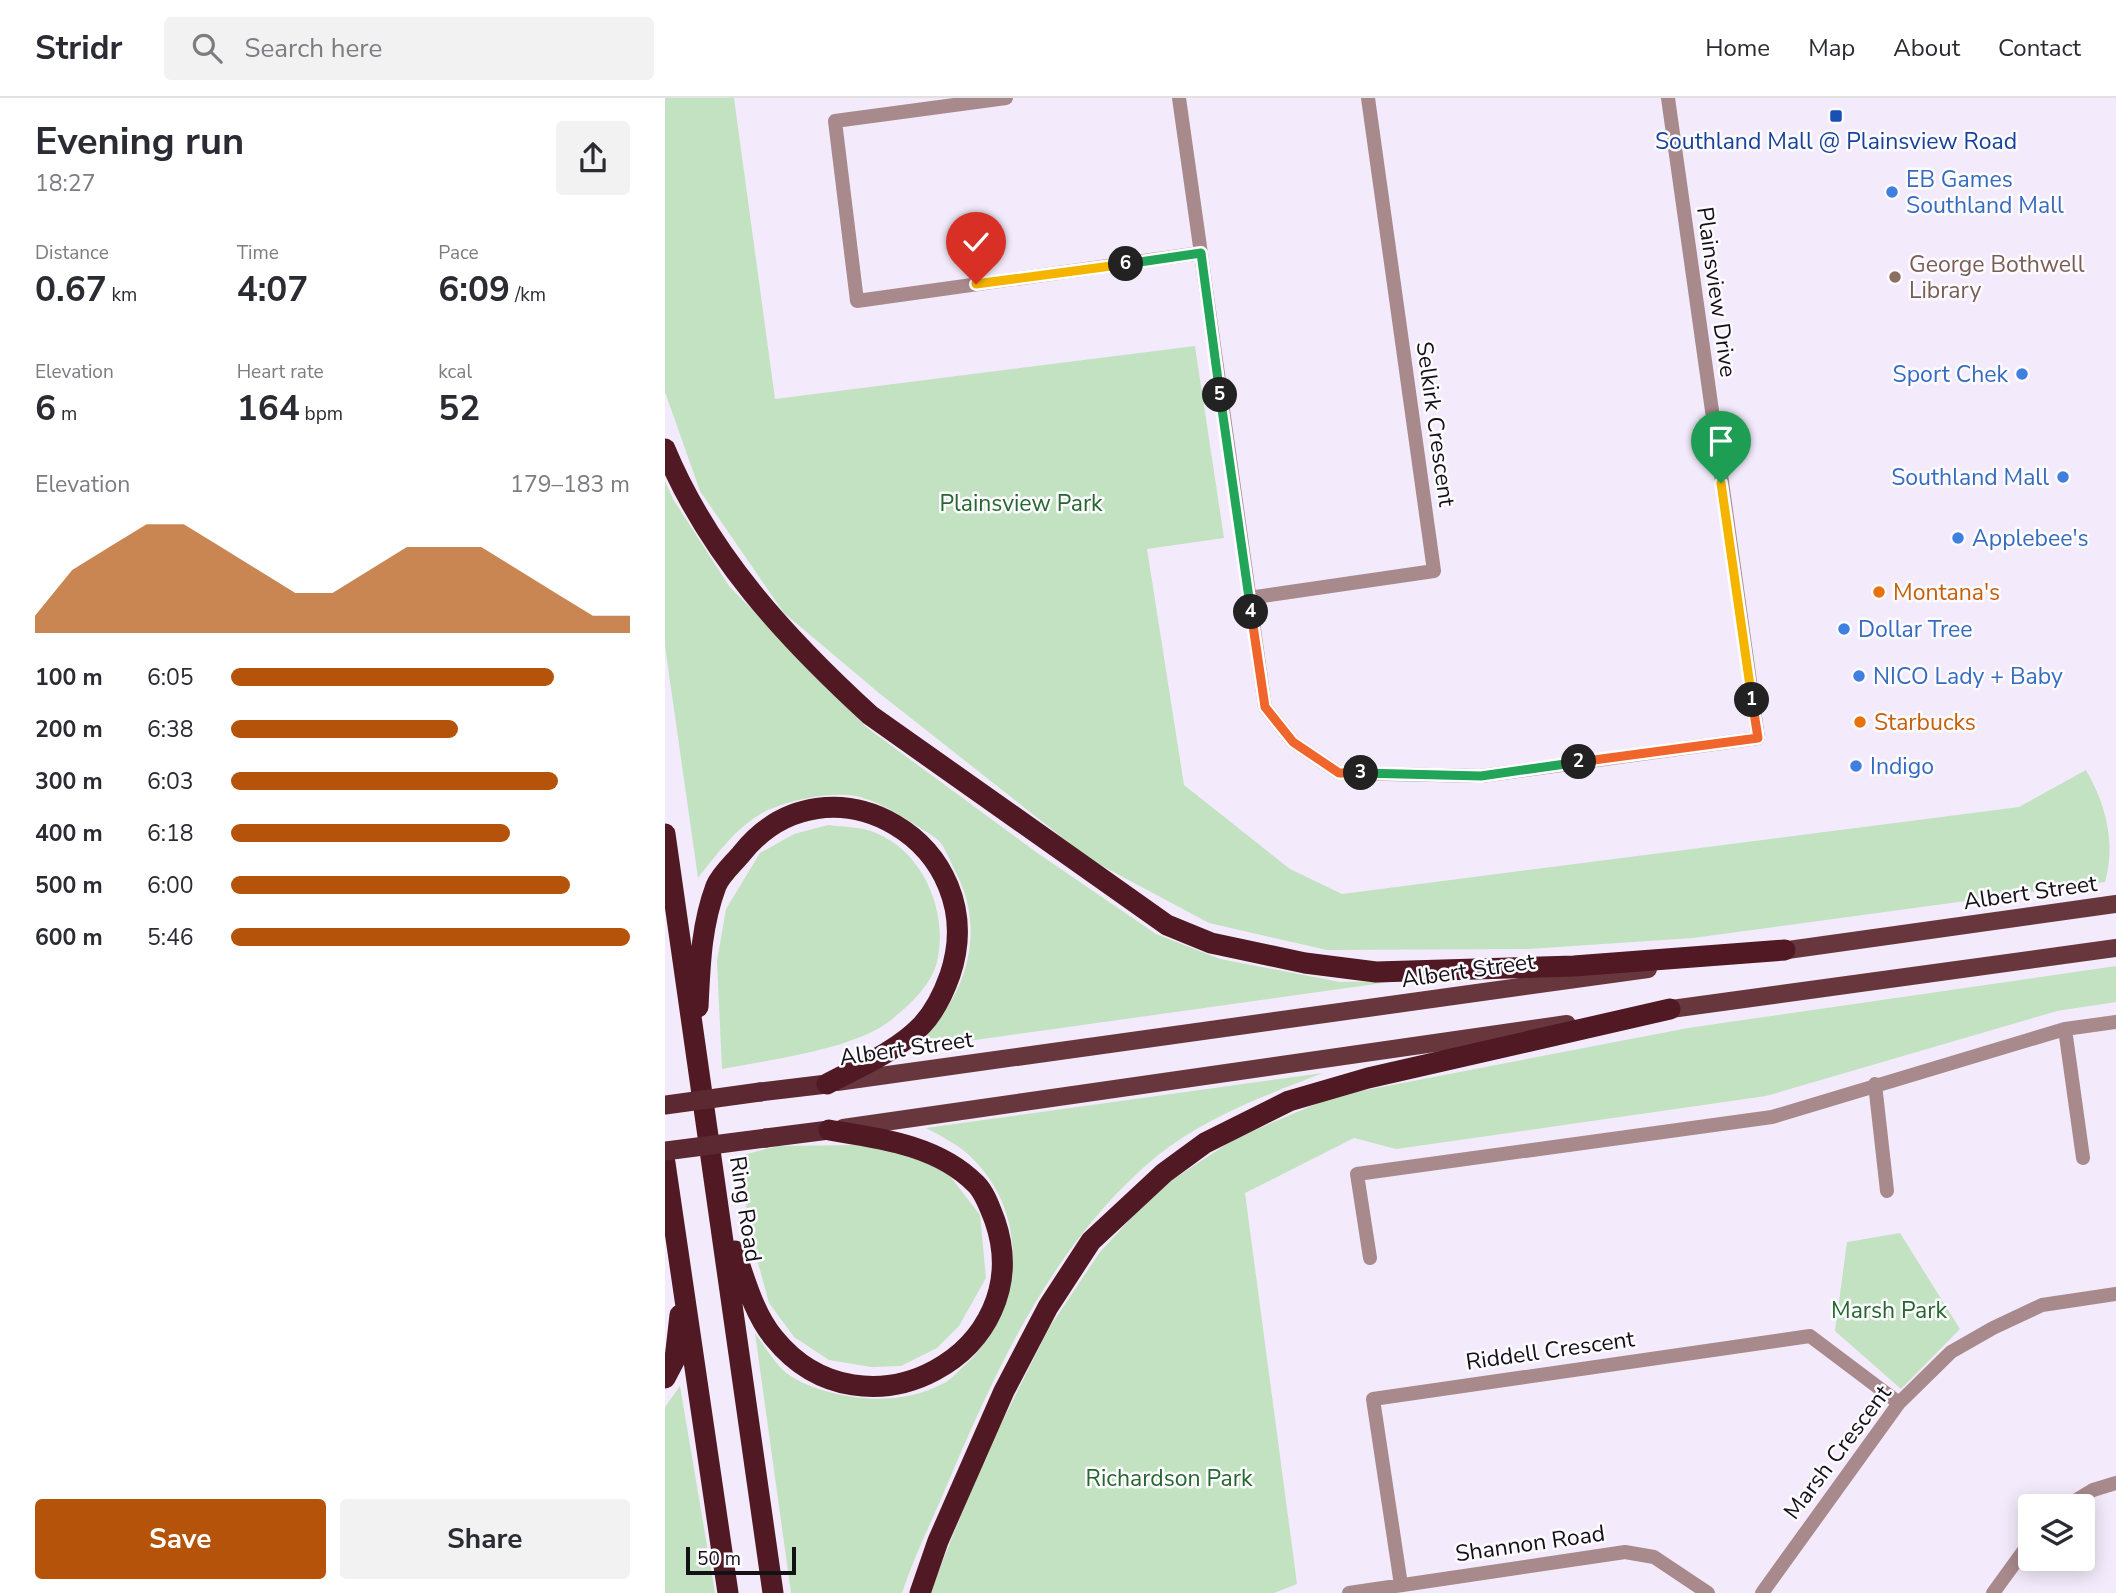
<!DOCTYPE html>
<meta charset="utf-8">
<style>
body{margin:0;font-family:"Nunito Sans",sans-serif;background:#f2f2f3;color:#2b2b33;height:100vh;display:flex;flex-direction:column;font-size:26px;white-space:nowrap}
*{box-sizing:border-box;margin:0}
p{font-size:23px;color:#7c7c81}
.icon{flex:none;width:38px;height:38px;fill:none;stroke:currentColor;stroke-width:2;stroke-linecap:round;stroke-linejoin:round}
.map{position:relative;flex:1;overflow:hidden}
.drawer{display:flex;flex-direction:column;background:#fff;width:665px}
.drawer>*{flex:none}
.tools{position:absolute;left:1353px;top:1396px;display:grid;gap:14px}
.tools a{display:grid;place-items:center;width:77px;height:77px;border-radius:7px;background:#fff;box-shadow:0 4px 18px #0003;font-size:35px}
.scale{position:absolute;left:21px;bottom:18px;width:110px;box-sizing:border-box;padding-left:7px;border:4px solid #141116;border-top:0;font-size:19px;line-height:24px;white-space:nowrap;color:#141116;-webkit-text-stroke:5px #fdfbff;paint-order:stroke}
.pin{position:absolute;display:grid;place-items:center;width:60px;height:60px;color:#fff;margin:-72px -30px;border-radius:50% 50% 50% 0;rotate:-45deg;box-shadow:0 0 7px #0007}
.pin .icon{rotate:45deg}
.km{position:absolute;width:35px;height:35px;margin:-18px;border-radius:50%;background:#222;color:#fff;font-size:19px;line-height:35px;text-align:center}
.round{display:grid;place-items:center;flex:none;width:74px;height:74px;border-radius:7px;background:#f2f2f3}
.headline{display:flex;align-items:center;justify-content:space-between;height:119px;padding:0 35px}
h1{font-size:38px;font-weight:700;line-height:52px}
.stats{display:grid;grid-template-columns:repeat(3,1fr);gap:10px;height:119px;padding:7px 35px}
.stats div{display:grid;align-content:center}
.stats b{font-size:35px;font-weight:700}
.stats small{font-size:19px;font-weight:400}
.stats p{font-size:19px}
.chart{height:196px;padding:14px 35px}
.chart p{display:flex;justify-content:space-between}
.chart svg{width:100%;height:126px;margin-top:7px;fill:#b45309;opacity:.7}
.button{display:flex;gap:14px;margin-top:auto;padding:14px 35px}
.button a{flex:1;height:80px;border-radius:7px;background:#b45309;color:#fff;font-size:28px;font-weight:700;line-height:80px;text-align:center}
.button a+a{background:#f2f2f3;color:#2b2b33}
ul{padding:0 35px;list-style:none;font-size:23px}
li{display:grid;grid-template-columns:112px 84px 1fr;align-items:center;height:52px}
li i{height:18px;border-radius:9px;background:#b45309}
header{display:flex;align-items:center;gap:42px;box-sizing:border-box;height:98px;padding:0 35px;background:#fff;border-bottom:2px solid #e1e1e2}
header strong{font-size:33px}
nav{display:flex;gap:38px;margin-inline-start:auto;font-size:24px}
.search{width:490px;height:63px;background:#f2f2f3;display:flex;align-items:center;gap:18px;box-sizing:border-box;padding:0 24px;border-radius:7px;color:#7c7c81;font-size:26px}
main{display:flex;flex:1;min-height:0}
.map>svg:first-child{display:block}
.green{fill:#c2e2c2}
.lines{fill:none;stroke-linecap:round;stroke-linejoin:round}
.minor{stroke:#a8898c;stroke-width:14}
.primary{stroke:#68373e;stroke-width:18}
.trunk{stroke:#5c2831;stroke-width:19}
.motorway{stroke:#501924;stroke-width:21}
.trunk-bridge{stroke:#5c2831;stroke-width:19}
.split-1-casing{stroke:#fff;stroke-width:14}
.split-2-casing{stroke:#fff;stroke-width:14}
.split-3-casing{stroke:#fff;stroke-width:14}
.split-4-casing{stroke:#fff;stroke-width:14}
.split-5-casing{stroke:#fff;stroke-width:14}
.split-6-casing{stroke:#fff;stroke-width:14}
.split-7-casing{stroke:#fff;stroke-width:14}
.split-1{stroke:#f5b400;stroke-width:9}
.split-2{stroke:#f0652b;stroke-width:9}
.split-3{stroke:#22a559;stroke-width:9}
.split-4{stroke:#f0652b;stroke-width:9}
.split-5{stroke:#22a559;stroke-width:9}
.split-6{stroke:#22a559;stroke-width:9}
.split-7{stroke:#f5b400;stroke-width:9}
.transit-dot{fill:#1a4fb4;stroke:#fdfbff;stroke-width:2.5}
.shop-dot{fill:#3f7fe0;stroke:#fdfbff;stroke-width:2.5}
.education-dot{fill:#8d6e63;stroke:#fdfbff;stroke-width:2.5}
.food-dot{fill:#e8710a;stroke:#fdfbff;stroke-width:2.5}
.labels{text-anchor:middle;stroke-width:5;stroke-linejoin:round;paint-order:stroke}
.transit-label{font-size:23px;fill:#164399;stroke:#fdfbff}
.shop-label{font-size:23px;fill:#366cbe;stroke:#fdfbff;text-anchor:start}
.education-label{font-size:23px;fill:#785e54;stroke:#fdfbff;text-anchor:start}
.street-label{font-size:23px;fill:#141116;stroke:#fdfbff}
.park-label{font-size:23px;fill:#25672d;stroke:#fdfbff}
.food-label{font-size:23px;fill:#c56008;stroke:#fdfbff;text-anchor:start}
</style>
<header>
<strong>Stridr</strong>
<div class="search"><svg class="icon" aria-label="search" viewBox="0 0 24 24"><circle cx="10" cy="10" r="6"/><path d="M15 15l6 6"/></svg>Search here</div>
<nav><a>Home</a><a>Map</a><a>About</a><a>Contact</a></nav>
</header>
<main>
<section class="drawer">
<div class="headline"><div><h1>Evening run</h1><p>18:27</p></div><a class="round"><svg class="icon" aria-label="share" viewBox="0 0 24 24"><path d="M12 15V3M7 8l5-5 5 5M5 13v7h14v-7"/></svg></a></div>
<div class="stats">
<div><p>Distance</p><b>0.67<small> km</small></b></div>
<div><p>Time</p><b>4:07</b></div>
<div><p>Pace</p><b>6:09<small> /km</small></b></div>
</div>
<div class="stats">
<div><p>Elevation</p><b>6<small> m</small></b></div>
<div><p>Heart rate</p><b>164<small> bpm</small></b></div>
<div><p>kcal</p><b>52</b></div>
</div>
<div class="chart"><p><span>Elevation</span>179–183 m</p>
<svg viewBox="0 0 160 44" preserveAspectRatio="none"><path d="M0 44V38L10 22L20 14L30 6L40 6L50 14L60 22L70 30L80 30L90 22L100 14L110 14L120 14L130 22L140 30L150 38L160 38V44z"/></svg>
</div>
<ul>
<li><b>100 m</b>6:05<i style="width:81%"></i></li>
<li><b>200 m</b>6:38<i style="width:57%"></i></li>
<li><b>300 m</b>6:03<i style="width:82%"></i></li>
<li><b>400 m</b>6:18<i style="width:70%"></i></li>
<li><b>500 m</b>6:00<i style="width:85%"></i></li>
<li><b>600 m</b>5:46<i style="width:100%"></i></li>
</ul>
<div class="button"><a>Save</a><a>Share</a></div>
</section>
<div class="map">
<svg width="1451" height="1495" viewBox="0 0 1451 1495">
<rect width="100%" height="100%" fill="#f3ebfb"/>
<path class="green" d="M0,0H69L110,301L530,248L559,440L482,451L519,687L625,771L677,796L1354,709L1421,672C1441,707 1451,745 1440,784L1028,840L863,851L662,852L544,825L426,762L214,595L119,515L35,393L0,294Z
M0,383L8,401L64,488L201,629L371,754L491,836L555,861L675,884L732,883L246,951C299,906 325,835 289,771C285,762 280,750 274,743C268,737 258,732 252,728C235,717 214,704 195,699C171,692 123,702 101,713C72,728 53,755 33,780L0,548Z
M163,727C178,729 198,729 211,735C258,754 282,812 273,859C269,886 242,910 222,925C184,952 103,962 57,971L52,863L61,811L95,755L129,736Z
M1451,868V904L1392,913L1101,998L731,1051L689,1040L580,1095L632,1486L609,1495H265L317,1364L384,1230L435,1154L492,1092L571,1040L670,998L1023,930Z
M658,975C601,997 540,1019 492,1058C389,1143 333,1267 282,1387C267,1423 249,1458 237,1495H126L90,1235C98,1246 106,1259 115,1269C130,1285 157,1293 177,1297C211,1304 250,1302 281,1284C288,1280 294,1272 300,1267C358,1214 366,1120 309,1062C296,1048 278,1039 261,1030Z
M191,1047L235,1052L281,1073L315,1117L321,1180L294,1228L272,1250L236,1268L206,1269L164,1262L129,1239L104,1205L86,1139L74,1058L113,1048Z
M1235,1135L1295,1231L1236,1291L1170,1233L1182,1144Z
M15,1288L50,1495H0V1309Z"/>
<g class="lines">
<path class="minor" d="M341,0L170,23L192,203L536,155
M514,0L600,609L628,644L674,675L816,678L1093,640L1003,0
M584,500L769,473L703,0
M1400,931L1418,1060
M1210,986L1222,1093
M705,1160L692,1076L1107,1019L1400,931L1451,924
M1400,1409L1428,1392L1451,1385
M736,1487L708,1301L1145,1238L1234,1305
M684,1495L960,1454L989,1459L1043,1495
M1097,1495L1234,1305L1286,1254L1328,1230L1377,1207L1451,1196
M1328,1495L1365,1444"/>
<path class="primary" d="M1108,854L1451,806
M992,913L1451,850
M172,984L983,871
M178,1030L902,926"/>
<path class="trunk" d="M95,994L162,986
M101,1040L164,1032"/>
<path class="motorway" d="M0,351C44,457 121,540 205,617L502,827L546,845L640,865L711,874L909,868L1120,852
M0,736L108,1495
M33,909C35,868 36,828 51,788C56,776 69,765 77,755C163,648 329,746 285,877C279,894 269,914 257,927C231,954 194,969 162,986
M0,1065L63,1495
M70,1153C80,1182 89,1216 109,1240C199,1351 375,1254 330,1123C325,1110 320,1095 311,1086C273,1047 214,1040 164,1032
M0,1280L10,1261L15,1217
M255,1495L273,1443L339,1293L383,1209L426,1143L499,1075L540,1045L624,1003L703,980L1005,911"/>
<path class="trunk-bridge" d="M0,1007L95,994
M0,1053L101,1040"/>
</g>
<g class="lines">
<defs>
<path id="split-1" d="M1056,385L1087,602"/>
<path id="split-2" d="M914,664L1093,640L1087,602"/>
<path id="split-3" d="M696,675L816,678L914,664"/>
<path id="split-4" d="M586,514L600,609L628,644L674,675H696"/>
<path id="split-5" d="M555,297L586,514"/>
<path id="split-6" d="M461,166L536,155L555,297"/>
<path id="split-7" d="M311,186L461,166"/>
</defs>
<use href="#split-1" class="split-1-casing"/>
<use href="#split-2" class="split-2-casing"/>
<use href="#split-3" class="split-3-casing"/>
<use href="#split-4" class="split-4-casing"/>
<use href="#split-5" class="split-5-casing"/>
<use href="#split-6" class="split-6-casing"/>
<use href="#split-7" class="split-7-casing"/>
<use href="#split-1" class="split-1"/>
<use href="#split-2" class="split-2"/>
<use href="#split-3" class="split-3"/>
<use href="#split-4" class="split-4"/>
<use href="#split-5" class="split-5"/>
<use href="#split-6" class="split-6"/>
<use href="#split-7" class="split-7"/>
</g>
<rect class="transit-dot" x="1164" y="11" width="14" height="14" rx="3.5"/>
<g class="shop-dot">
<circle cx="1227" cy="94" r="7"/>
<circle cx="1357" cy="276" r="7"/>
<circle cx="1398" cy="379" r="7"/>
<circle cx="1293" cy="440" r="7"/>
<circle cx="1179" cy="531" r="7"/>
<circle cx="1194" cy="578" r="7"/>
<circle cx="1191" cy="668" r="7"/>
</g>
<circle class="education-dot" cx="1230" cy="179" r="7"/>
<g class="food-dot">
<circle cx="1214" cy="494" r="7"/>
<circle cx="1195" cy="624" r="7"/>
</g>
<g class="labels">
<g class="transit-label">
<text x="1171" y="51">Southland Mall @ Plainsview Road</text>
</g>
<g class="shop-label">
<text x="1241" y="89">EB Games<tspan x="1241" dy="26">Southland Mall</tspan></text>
<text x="1343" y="284" text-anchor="end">Sport Chek</text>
<text x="1384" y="387" text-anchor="end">Southland Mall</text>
<text x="1307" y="448">Applebee's</text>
<text x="1193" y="539">Dollar Tree</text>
<text x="1208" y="586">NICO Lady + Baby</text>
<text x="1205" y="676">Indigo</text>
</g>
<g class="education-label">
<text x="1244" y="174">George Bothwell<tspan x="1244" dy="26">Library</tspan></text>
</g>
<g class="street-label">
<text transform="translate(1052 194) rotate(82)" y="8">Plainsview Drive</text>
<text transform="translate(771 326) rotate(82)" y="8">Selkirk Crescent</text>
<text transform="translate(1365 794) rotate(-8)" y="8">Albert Street</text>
<text transform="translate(803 872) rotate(-8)" y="8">Albert Street</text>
<text transform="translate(241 950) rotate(-8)" y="8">Albert Street</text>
<text transform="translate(81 1111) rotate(81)" y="8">Ring Road</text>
<text transform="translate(885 1252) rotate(-8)" y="8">Riddell Crescent</text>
<text transform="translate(1172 1354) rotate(-53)" y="8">Marsh Crescent</text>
<text transform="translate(865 1445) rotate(-8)" y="8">Shannon Road</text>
</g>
<g class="park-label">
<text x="356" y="413">Plainsview Park</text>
<text x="1224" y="1220">Marsh Park</text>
<text x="504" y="1388">Richardson Park</text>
</g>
<g class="food-label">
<text x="1228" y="502">Montana's</text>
<text x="1209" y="632">Starbucks</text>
</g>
</g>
</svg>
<div class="tools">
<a><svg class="icon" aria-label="layers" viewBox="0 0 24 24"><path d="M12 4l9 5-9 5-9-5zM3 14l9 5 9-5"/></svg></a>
</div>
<div class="scale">50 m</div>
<div class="pin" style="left:1056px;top:385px;background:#1e9e55"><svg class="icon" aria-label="arrive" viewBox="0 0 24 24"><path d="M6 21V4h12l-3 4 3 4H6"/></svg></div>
<div class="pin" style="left:311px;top:186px;background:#d93025"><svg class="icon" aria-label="check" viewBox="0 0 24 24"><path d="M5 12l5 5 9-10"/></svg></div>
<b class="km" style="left:1087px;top:602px">1</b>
<b class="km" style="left:914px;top:664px">2</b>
<b class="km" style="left:696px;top:675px">3</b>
<b class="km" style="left:586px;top:514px">4</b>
<b class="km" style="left:555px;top:297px">5</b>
<b class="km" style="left:461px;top:166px">6</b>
</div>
</main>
